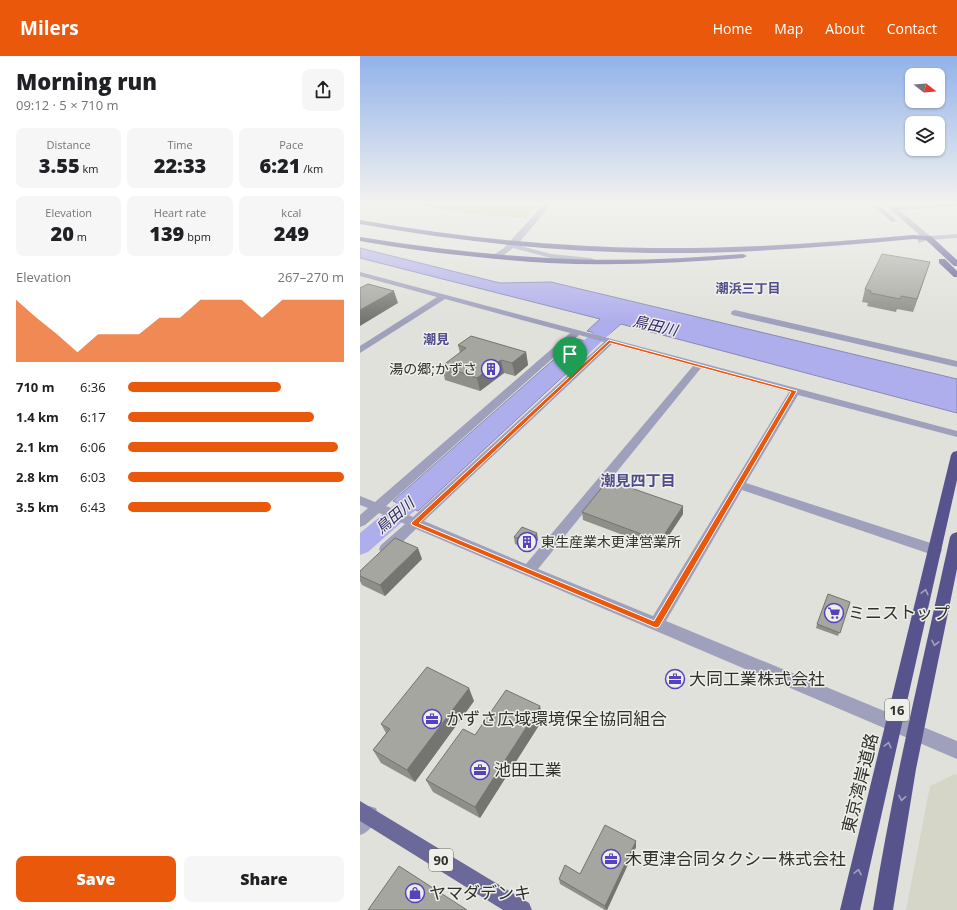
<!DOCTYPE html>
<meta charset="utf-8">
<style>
body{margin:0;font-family:"Open Sans","Noto Sans JP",sans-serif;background:#f6f6f6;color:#202124;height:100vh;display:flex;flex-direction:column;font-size:15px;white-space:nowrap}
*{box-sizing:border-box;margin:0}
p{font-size:13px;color:#757577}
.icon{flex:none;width:22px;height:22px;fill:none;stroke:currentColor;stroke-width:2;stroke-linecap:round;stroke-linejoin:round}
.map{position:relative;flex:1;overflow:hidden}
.drawer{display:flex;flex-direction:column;background:#fff;width:360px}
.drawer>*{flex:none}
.needle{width:26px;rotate:107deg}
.tools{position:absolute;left:545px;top:12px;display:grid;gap:8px}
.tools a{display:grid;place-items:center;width:40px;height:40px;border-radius:8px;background:#fff;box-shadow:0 1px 3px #0004;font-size:20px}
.pin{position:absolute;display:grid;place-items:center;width:34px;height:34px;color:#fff;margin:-41px -17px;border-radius:50% 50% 50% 0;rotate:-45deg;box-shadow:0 0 4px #0007}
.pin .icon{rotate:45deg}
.round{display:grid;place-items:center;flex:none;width:42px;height:42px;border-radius:8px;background:#f6f6f6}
.head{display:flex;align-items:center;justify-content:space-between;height:68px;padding:0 16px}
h1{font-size:22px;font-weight:800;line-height:30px}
.stats{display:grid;grid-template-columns:repeat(3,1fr);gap:6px;height:68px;padding:4px 16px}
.stats div{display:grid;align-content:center;border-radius:8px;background:#f6f6f6;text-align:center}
.stats b{font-size:20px;font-weight:800}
.stats small{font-size:11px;font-weight:400}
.stats p{font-size:11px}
.chart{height:112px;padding:8px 16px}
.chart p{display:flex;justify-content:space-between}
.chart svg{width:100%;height:72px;margin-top:4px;fill:#ea580c;opacity:.7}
.primary-button{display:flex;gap:8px;margin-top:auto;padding:8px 16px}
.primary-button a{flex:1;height:46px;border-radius:8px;background:#ea580c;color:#fff;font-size:16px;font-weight:800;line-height:46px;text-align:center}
.primary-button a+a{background:#f6f6f6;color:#202124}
ul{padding:0 16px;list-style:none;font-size:13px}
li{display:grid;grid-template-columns:64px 48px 1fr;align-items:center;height:30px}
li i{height:10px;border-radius:5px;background:#ea580c}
header{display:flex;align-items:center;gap:24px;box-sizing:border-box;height:56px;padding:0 20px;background:#ea580c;color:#fff}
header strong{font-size:19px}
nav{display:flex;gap:22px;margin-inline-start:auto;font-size:14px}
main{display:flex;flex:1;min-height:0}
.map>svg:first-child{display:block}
.built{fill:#d5d6c8}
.green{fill:#cfd390}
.water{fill:#afaeed;stroke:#8988b3}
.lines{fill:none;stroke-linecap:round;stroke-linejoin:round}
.river{fill:#afaeed;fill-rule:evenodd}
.minor{fill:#9fa0bc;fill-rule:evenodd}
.major{fill:#6a699a;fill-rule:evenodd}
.highway{fill:#57548d;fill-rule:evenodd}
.wall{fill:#8f8f8a}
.shaded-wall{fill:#747470}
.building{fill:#a6a6a0;stroke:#747470}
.oneway{stroke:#a2a2ba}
.route{fill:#ea580c;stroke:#fff;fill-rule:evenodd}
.labels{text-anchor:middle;stroke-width:3;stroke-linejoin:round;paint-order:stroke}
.far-neighbourhood-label{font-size:13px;font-weight:bold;fill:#504c8b;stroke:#eeefe8}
.far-quarter-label{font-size:13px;font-weight:bold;fill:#504c8b;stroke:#eeefe8}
.shield{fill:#eeefe8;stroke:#696965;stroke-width:1}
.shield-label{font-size:13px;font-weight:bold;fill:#30302d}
.poi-label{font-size:14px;fill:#30302d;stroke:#eeefe8;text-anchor:end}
.water-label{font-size:15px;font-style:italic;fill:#2e236b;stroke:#eeefe8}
.neighbourhood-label{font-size:15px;font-weight:bold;fill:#504c8b;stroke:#eeefe8}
.near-poi-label{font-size:17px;fill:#30302d;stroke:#eeefe8;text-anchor:start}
.near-street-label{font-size:17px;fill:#30302d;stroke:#eeefe8}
</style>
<header>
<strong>Milers</strong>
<nav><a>Home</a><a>Map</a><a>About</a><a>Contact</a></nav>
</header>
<main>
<section class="drawer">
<div class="head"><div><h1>Morning run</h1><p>09:12 · 5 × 710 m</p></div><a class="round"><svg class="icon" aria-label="share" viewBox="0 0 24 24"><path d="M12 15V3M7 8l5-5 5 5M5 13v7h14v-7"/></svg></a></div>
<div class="stats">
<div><p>Distance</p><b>3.55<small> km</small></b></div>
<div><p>Time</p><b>22:33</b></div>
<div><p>Pace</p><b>6:21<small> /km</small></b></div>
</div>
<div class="stats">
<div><p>Elevation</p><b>20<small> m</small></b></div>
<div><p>Heart rate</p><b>139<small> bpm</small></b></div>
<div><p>kcal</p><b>249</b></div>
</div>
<div class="chart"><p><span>Elevation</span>267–270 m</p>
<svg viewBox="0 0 160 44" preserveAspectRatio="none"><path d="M0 44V6L10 17L20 27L30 38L40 27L50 27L60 27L70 17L80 17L90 6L100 6L110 6L120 17L130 6L140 6L150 6L160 6V44z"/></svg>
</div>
<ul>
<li><b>710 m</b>6:36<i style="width:71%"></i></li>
<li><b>1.4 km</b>6:17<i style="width:86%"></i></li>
<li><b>2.1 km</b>6:06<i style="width:97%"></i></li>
<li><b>2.8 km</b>6:03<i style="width:100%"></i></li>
<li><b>3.5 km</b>6:43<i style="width:66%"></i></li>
</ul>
<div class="primary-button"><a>Save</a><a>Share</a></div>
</section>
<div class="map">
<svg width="597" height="854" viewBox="0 0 597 854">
<rect width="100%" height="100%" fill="#e1e1db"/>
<path class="built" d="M595,718L597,719V854H546L570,730Z"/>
<path class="green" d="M37,146H165L176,149L165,162L111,158Z"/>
<path class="water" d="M0,192L140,227L191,226L597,323V357L261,268L247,280L227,275L240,263L0,202Z
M217,283L238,288L58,455L33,445Z"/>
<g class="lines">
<path class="river" d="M259,256L268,259L271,262L268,265L262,266L217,309L211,310L205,309L203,305L205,301L254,258Z
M68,425L75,427L79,432L75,437L8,496L0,499V477L61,427Z"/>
<path class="minor" d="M186,146H193L157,189L191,198L231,202L235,204L234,206L191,202L153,192L139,203H133V199L144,192Z
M508,146H515L537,165L532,166Z
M522,146H529L535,151L597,146V150L539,154L570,180L597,178V182L569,184L558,187V183L563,182Z
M0,216L597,375V381L438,339L386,427L580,490L582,494L580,498L575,499L570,498L382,434L306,565L597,685V703L56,473L31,497L26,498L21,497L19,493L21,489L45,468L19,457L5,469L0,471V459L8,452L0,449V440L15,446L210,277L85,243L0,297V290L77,241L0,220ZM219,279L244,286L53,461L26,450ZM252,288L333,310L166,508L64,465ZM341,312L429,336L293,560L178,513Z
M375,254L597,305V311L372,259L371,257L372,255Z
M9,750L16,752L18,759C15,768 9,776 0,779V755Z"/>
<path class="major" d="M0,745L169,847L172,854H143L0,765Z"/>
<path class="highway" d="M0,164C96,181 193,191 291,192C379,193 466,187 553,179L571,180L597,204V210H594L566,184L553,183C466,191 379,198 291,197C193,196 96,185 0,168Z
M0,181C63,191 126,199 189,202C254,206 319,203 383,198L387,200L383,202C319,207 254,210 189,207C126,203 63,196 0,185Z
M579,203H585L597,215V221H594L579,207Z
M597,395V424L500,854H480L591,399L593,396Z
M597,476V513L556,713L533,854H513C533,728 563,605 590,481L592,478Z"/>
</g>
<path class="wall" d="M570,206L553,256L537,253L536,256L507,250L508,247L502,246L505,233Z
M98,289L166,296L168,309L155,320L144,317L120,335L85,324L82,310L100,297Z
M222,456L323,458L300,493L223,464Z
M154,481L178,484L170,494L155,488Z
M62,503L25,540L2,529L0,525V515Z
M490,546L478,580L456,572L457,568Z
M114,645L55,726L21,707L13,694L26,677L21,668Z
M183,663L120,762L73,736L66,724L115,679Z
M276,785V791L247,854H245L200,828L199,823L220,818Z"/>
<path class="shaded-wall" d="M570,206L566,218L553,256L557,243Z
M34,235L38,247L0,270V254Z
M166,296L168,309L155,320L152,307Z
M141,304L144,317L120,335L117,322Z
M323,450V458L300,493V485Z
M177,477L178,484L170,494L169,486Z
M58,492L62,503L25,540L20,529Z
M109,632L114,645L55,726L47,714Z
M180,650L183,663L120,762L115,751Z
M276,785V791L247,854H246L245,850Z"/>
<path class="building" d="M522,198L570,206L557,243L541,240L540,243L510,237L511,235L505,233Z
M8,228L34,235L0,254V232Z
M111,280L166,296L152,307L141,304L117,322L82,310L106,292L98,289Z
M248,424L323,450L300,485L222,456Z
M162,471L177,477L169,486L154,481Z
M35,482L58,492L20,529L0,520V515Z
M468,538L490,546L480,577L457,568Z
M67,611L109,632L47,714L13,694L30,673L21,668Z
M146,634L180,650L115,751L66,724L103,673L115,679Z
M245,769L276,785L245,850L199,823L205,809L220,818Z
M39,810L107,854H8Z"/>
<defs><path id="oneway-chevron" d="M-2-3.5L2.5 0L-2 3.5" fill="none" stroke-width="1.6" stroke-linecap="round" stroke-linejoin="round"/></defs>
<g class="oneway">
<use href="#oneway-chevron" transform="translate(565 536) rotate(-76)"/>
<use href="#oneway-chevron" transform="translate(575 587) rotate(102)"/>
<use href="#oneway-chevron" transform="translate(528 689) rotate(-76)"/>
<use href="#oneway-chevron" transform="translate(542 742) rotate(101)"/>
<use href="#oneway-chevron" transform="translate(498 816) rotate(-78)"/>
</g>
<linearGradient id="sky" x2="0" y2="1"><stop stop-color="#91b2ea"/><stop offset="0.55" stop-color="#f2f2ef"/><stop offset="1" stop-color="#f2f2ef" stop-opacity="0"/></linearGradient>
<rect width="597" height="266" fill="url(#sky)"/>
<path class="route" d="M249,284L437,335L299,571L296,572L52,469L51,467ZM250,287L431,336L294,565L59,467Z"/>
<defs>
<symbol id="building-ring" viewBox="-11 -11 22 22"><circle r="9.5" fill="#eeefe8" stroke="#5643bb" stroke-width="1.5"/><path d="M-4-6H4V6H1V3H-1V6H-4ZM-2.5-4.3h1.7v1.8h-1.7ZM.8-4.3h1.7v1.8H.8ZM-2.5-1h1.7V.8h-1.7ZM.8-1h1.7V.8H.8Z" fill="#5643bb"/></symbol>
<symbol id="supermarket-ring" viewBox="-11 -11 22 22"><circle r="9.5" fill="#eeefe8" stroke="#5643bb" stroke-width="1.5"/><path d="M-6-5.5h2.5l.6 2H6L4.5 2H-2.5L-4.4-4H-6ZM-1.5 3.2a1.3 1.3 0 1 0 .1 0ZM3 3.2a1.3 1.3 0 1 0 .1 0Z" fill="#5643bb"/></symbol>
<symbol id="office-ring" viewBox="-11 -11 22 22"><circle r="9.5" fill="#eeefe8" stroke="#5643bb" stroke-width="1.5"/><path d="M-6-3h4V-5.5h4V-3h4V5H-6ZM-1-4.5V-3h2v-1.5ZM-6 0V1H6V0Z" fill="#5643bb"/></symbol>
<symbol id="shop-ring" viewBox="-11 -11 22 22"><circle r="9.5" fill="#eeefe8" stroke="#5643bb" stroke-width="1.5"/><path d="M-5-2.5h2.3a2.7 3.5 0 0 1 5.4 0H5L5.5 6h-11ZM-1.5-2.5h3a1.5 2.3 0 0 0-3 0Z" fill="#5643bb"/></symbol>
</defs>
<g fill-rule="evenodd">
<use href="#building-ring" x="120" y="302" width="22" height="22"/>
<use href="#building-ring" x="156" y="475" width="22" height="22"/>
<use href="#supermarket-ring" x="463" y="546" width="22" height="22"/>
<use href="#office-ring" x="304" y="612" width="22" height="22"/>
<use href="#office-ring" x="61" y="652" width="22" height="22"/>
<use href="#office-ring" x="109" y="703" width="22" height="22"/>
<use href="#office-ring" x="240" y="792" width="22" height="22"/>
<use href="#shop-ring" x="44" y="826" width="22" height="22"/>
</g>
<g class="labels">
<g class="far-neighbourhood-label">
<text x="388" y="237">潮浜三丁目</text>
</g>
<g class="far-quarter-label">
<text x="76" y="288">潮見</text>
</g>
<g class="shield">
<rect x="525" y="643" width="24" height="22" rx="3"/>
<rect x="69" y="793" width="24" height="22" rx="3"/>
</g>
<g class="shield-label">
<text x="537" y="659">16</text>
<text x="81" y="809">90</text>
</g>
<g class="poi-label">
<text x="117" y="318">湯の郷;かずさ</text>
<text x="181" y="491" text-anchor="start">東生産業木更津営業所</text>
</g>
<g class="water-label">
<text transform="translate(295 270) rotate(13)" y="5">鳥田川</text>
<text transform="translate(35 460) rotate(-41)" y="5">鳥田川</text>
</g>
<g class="neighbourhood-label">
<text x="278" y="430">潮見四丁目</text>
</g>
<g class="near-poi-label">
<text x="488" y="563">ミニストップ</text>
<text x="329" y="629">大同工業株式会社</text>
<text x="86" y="669">かずさ広域環境保全協同組合</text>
<text x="134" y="720">池田工業</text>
<text x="265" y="809">木更津合同タクシー株式会社</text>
<text x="69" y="843">ヤマダデンキ</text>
</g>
<g class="near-street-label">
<text transform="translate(500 727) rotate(-76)" y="6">東京湾岸道路</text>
</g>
</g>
</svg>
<div class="tools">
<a><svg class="needle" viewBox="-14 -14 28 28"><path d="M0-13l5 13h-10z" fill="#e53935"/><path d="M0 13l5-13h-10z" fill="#757577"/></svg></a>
<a><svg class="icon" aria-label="layers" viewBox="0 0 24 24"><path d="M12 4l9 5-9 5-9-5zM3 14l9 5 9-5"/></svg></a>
</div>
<div class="pin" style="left:210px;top:322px;background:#1e9e55"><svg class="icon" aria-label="arrive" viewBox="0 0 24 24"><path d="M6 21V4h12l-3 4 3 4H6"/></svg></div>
</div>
</main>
